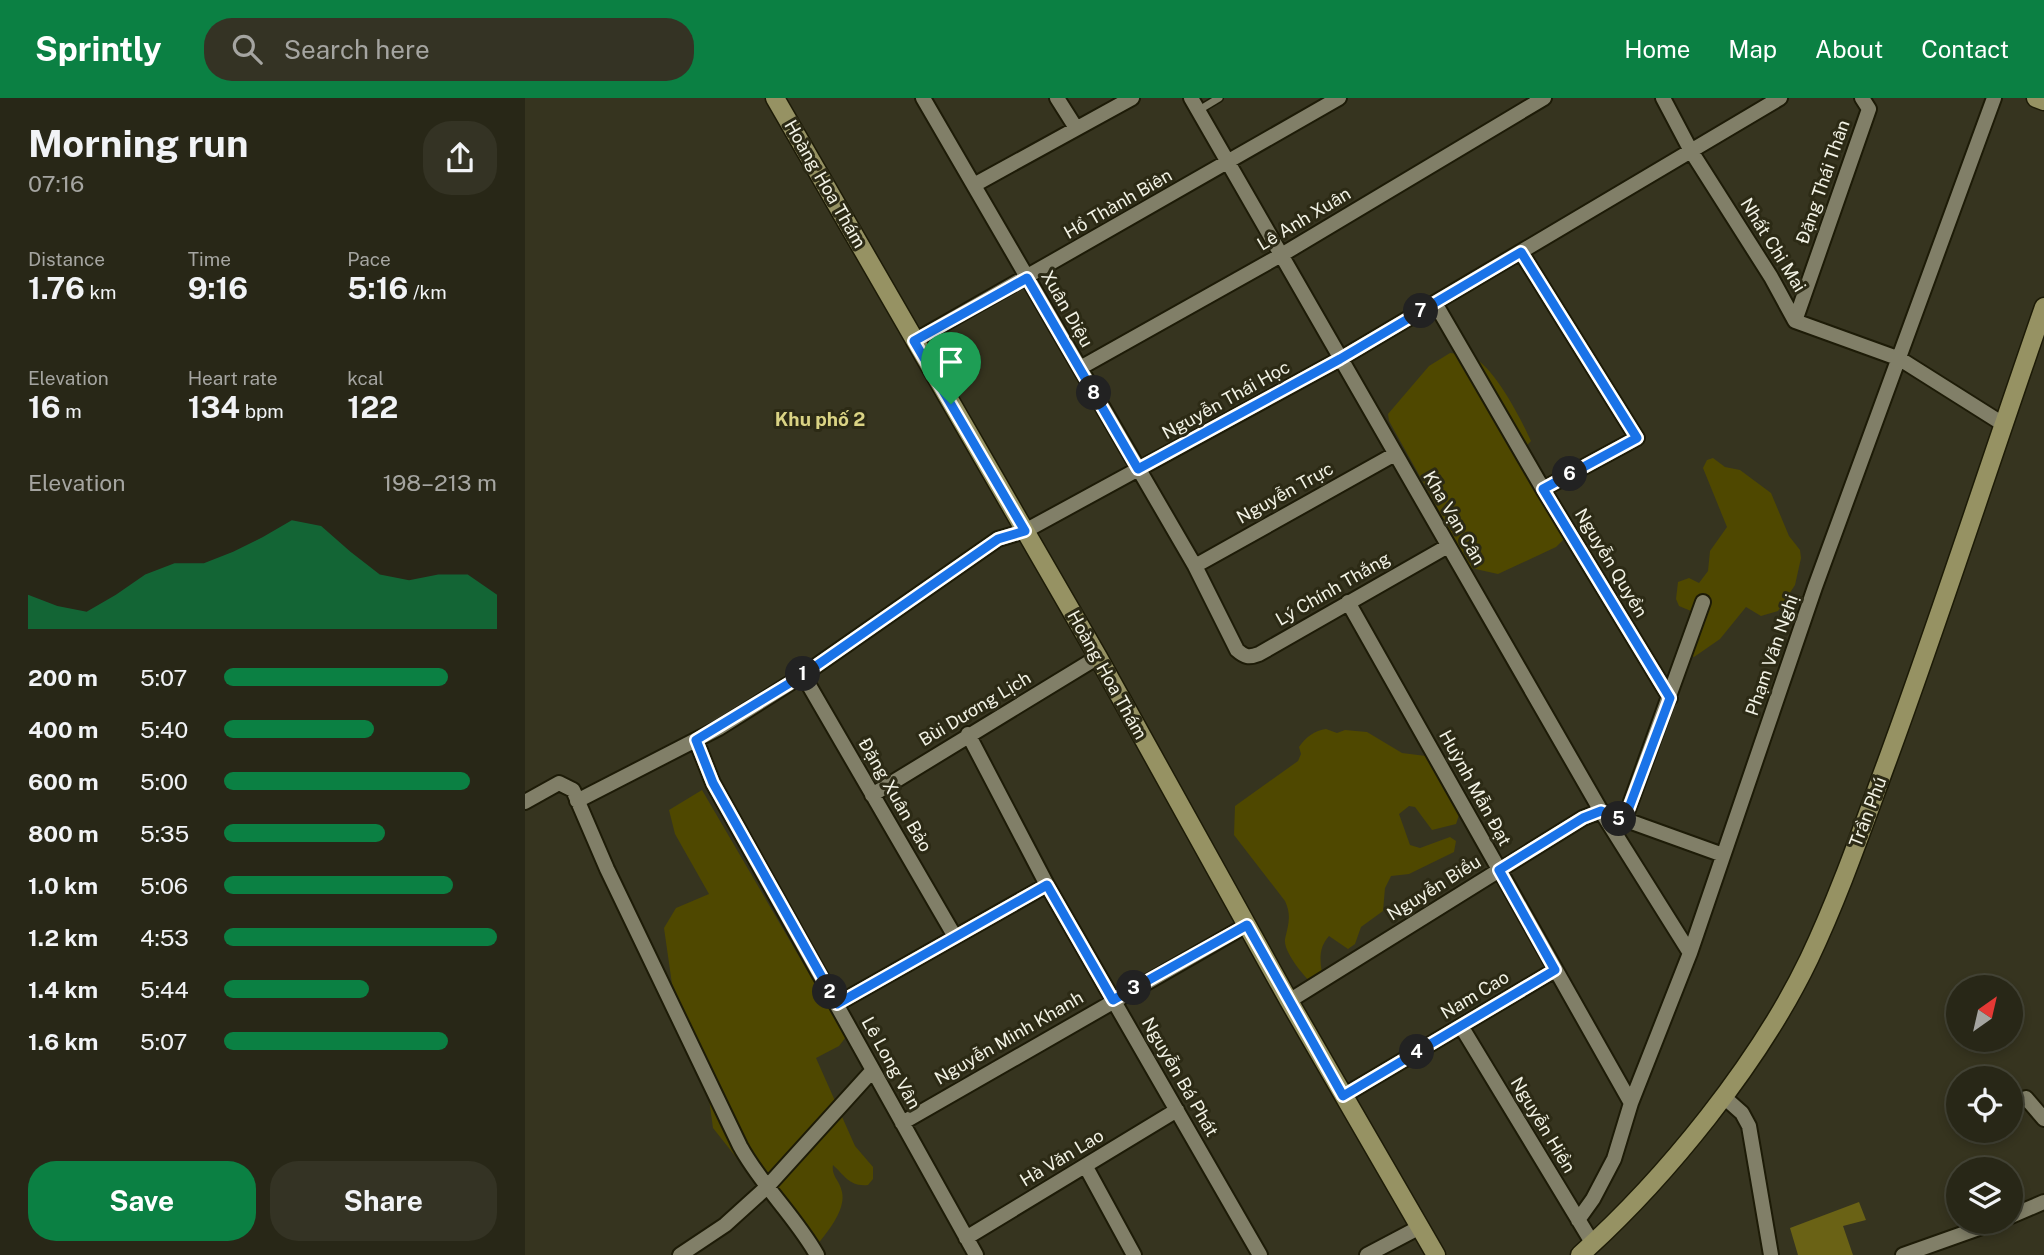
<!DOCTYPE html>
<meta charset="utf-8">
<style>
body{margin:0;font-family:"Public Sans",sans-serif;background:#343324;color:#f1f3f6;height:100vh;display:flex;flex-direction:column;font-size:26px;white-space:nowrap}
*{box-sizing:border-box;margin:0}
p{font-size:23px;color:#a5a5a1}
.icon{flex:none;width:38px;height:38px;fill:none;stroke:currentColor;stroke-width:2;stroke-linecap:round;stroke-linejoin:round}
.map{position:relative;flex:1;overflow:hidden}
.panel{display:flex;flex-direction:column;background:#282717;width:525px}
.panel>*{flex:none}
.needle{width:46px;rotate:34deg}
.controls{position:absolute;left:1421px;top:877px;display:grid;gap:14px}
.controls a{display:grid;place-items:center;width:77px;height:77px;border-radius:50%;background:#282717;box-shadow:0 4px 10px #0003,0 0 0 2px #444436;font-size:35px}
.pin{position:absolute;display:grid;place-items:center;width:60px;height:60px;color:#fff;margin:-72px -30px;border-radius:50% 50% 50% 0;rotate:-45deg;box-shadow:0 0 7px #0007}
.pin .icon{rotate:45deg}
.km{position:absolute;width:35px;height:35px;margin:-18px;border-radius:50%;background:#222;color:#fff;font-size:19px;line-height:35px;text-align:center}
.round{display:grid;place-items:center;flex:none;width:74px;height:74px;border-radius:28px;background:#343324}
.head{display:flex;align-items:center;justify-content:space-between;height:119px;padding:0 28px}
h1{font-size:38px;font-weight:700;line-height:52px}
.figures{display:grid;grid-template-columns:repeat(3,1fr);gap:10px;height:119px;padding:7px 28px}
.figures div{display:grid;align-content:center}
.figures b{font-size:30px;font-weight:700}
.figures small{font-size:19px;font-weight:400}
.figures p{font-size:19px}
.chart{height:196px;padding:14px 28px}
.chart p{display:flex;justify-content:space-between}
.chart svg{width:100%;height:126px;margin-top:7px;fill:#0b8043;opacity:.7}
.cta{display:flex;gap:14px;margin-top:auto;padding:14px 28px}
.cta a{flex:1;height:80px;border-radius:28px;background:#0b8043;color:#fff;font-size:28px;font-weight:700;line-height:80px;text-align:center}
.cta a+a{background:#343324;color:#f1f3f6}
ul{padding:0 28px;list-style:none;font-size:23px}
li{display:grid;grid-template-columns:112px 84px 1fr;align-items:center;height:52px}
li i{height:18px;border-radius:9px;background:#0b8043}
header{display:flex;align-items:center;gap:42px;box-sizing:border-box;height:98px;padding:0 35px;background:#0b8043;color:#fff}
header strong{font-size:33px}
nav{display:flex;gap:38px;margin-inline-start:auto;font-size:24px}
.search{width:490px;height:63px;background:#343324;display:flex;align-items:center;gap:18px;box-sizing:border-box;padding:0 24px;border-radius:28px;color:#a5a5a1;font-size:26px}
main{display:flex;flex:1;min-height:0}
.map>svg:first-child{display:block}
.green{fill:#4f4800}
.water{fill:#6a6215}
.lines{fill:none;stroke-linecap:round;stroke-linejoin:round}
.lane-casing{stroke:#1d1b07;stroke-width:10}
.street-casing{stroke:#1d1b07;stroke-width:18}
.secondary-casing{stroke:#1d1b07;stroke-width:21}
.lane{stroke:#817f68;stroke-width:7}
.street{stroke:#817f68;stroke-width:14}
.secondary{stroke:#969263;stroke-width:18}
.route-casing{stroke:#fff;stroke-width:14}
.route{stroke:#1a73e8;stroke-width:9}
.labels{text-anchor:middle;stroke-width:6;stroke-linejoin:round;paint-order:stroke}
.street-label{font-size:18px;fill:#f2f2e5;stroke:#2c2a15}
.neighbourhood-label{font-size:19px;font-weight:bold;fill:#dad384;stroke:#2c2a15}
</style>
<header>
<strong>Sprintly</strong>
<div class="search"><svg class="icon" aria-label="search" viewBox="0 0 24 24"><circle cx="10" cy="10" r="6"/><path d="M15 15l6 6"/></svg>Search here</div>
<nav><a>Home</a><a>Map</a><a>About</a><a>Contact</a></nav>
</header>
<main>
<section class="panel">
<div class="head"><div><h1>Morning run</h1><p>07:16</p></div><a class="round"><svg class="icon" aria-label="share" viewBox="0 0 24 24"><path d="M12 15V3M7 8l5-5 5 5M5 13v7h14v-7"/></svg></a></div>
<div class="figures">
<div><p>Distance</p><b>1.76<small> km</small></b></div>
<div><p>Time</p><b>9:16</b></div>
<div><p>Pace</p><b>5:16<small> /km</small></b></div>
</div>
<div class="figures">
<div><p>Elevation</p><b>16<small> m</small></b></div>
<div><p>Heart rate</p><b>134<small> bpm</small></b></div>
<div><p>kcal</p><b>122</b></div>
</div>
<div class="chart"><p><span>Elevation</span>198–213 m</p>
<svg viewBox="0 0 160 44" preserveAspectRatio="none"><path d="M0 44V32L10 36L20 38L30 32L40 25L50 21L60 21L70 17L80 12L90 6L100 8L110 17L120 25L130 27L140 25L150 25L160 32V44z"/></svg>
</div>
<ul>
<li><b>200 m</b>5:07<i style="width:82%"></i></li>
<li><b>400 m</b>5:40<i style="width:55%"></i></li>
<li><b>600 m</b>5:00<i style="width:90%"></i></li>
<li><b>800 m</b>5:35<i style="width:59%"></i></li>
<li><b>1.0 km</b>5:06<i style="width:84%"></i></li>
<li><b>1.2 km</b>4:53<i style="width:100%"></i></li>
<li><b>1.4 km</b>5:44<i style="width:53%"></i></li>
<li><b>1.6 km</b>5:07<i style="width:82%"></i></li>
</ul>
<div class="cta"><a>Save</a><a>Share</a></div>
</section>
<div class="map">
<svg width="1519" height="1157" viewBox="0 0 1519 1157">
<rect width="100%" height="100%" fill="#36341f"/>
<path class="green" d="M925,255C931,256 940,256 946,258C969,268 996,321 1006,343L991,359L1038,431V442L1031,449L973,476L946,470L864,323L863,316L904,268Z
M1188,360L1200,369L1215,372L1246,395L1264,438L1275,452L1276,460L1270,487L1253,513L1236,518L1221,509L1195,541L1169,559L1155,552L1166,513L1154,508L1151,501L1153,484L1164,480L1174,485L1183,473L1185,453L1202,429L1178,370L1182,362Z
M801,631L812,635L820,632L842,634L877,655L901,658L934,717L931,726L907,732L890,709L884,708L874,716L885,747L895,750L925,739L931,743L929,754L884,776L866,778L860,790L858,813L836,829L830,846L823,851L804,838C791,852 796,869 799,885L793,891C783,883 758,855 760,841C763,827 767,818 760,803L709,737L710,708L773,663L776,656L774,649C780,640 790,632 801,631Z
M177,692L321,939L314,948L291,960L330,1048L348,1069V1081L343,1087C325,1089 320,1078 308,1067C306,1078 315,1083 317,1094C321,1112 303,1133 293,1146L226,1078L188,1030L178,957L147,886L139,830L151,810L184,796L150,736L144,712Z"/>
<path class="water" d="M1334,1104L1341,1122L1318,1128L1328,1157H1273L1265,1130Z"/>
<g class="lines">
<defs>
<path id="lane" d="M674,12L694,0"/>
<path id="street" d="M398,0L670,468L712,552C720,559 724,560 734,556L923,448
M532,0L551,30
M666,0L1076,713L1165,855
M1138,0L1166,53L1246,179L1270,223L1375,261L1478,326
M449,87L607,0
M996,154L1112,340L1018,391
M910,205L1018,391L1145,600
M1270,223L1344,11L1337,0
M389,243L814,0
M555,270L758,156L1019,0
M670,468L870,356
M823,504L1106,1005
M278,577L429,837
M443,636L522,787L735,1157
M171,642L188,685L451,1157
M347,697L573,559
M52,703L194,630L278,577L473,441L500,433L815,261L1255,0
M0,704L34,685L48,692L82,771L215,1048C236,1087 270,1118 292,1157
M1099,723L1178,504
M764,903L1058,720L1076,713L1198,757
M312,906L522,787
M936,928L1068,1146
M818,998L1030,872
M1199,999L1217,1015L1224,1028L1246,1157
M1501,1000L1519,1021
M377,1025L722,827
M561,1069L609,1157
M1486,1118L1519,1104
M1053,1122L1068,1101L1089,1061L1106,1005L1165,855L1290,489L1469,0
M441,1140L652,1012
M155,1157L200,1127L242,1089L348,972
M842,1157L895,1129
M1378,1157L1471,1124"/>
<path id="secondary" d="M250,0L573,559L764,903L911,1157
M1511,0L1519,3
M1055,1157C1141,1080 1234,965 1284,861C1314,798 1337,731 1361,666C1417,514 1466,361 1519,209"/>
</defs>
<use href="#lane" class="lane-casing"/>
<use href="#street" class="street-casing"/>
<use href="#secondary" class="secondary-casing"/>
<use href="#lane" class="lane"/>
<use href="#street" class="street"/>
<use href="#secondary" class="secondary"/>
</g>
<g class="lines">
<defs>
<path id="route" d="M996,154L1112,340L1018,391L1145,600L1099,723L1076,713L1058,720L974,772L1030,872L818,998L722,827L588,902L522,787L312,906L188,685L171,642L278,577L473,441L500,433L389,243L502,180L613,371L815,261Z"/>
</defs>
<use href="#route" class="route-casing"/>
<use href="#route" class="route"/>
</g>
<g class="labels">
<g class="street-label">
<text transform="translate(1298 84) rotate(-71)" y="6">Đặng Thái Thân</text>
<text transform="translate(300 86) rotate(60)" y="6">Hoàng Hoa Thám</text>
<text transform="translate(593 106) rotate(-30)" y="6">Hồ Thành Biên</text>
<text transform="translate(779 121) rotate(-31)" y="6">Lê Anh Xuân</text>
<text transform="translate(1248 147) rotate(58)" y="6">Nhất Chi Mai</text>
<text transform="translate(542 211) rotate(60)" y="6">Xuân Diệu</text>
<text transform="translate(701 302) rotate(-29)" y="6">Nguyễn Thái Học</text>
<text transform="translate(760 395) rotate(-29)" y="6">Nguyễn Trực</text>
<text transform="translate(929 420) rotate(60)" y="6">Kha Vạn Cân</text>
<text transform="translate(1086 465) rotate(59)" y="6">Nguyễn Quyền</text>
<text transform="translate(808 491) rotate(-30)" y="6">Lý Chính Thắng</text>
<text transform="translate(1247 557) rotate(-71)" y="6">Phạm Văn Nghị</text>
<text transform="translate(582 577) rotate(61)" y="6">Hoàng Hoa Thám</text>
<text transform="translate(450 611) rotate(-31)" y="6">Bùi Dương Lịch</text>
<text transform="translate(950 690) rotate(61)" y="6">Huỳnh Mẫn Đạt</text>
<text transform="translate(370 697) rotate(60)" y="6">Đặng Xuân Bảo</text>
<text transform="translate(1343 714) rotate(-69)" y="6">Trần Phú</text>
<text transform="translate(909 790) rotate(-32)" y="6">Nguyễn Biểu</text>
<text transform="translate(950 897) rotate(-31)" y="6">Nam Cao</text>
<text transform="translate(484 940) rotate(-30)" y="6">Nguyễn Minh Khanh</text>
<text transform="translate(366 965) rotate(61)" y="6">Lê Long Vân</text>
<text transform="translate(655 979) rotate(60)" y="6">Nguyễn Bá Phát</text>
<text transform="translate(1018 1027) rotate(59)" y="6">Nguyễn Hiền</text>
<text transform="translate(537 1060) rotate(-31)" y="6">Hà Văn Lao</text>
</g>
<g class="neighbourhood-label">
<text x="295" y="328">Khu phố 2</text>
</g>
</g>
</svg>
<div class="controls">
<a><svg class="needle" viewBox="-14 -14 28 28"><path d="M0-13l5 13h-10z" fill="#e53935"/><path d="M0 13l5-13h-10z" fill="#a5a5a1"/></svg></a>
<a><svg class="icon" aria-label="locate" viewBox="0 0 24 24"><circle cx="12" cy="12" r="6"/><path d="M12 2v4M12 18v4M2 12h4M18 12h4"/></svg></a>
<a><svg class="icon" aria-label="layers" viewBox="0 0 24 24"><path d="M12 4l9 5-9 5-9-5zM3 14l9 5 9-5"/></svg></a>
</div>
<div class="pin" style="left:426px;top:306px;background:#1e9e55"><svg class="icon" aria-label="arrive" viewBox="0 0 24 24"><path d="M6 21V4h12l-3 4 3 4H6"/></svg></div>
<b class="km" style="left:278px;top:576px">1</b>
<b class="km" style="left:305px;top:894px">2</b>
<b class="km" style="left:609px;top:890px">3</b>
<b class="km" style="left:892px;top:954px">4</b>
<b class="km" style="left:1094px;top:721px">5</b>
<b class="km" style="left:1045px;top:376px">6</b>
<b class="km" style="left:896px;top:213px">7</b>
<b class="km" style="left:569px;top:295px">8</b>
</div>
</main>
